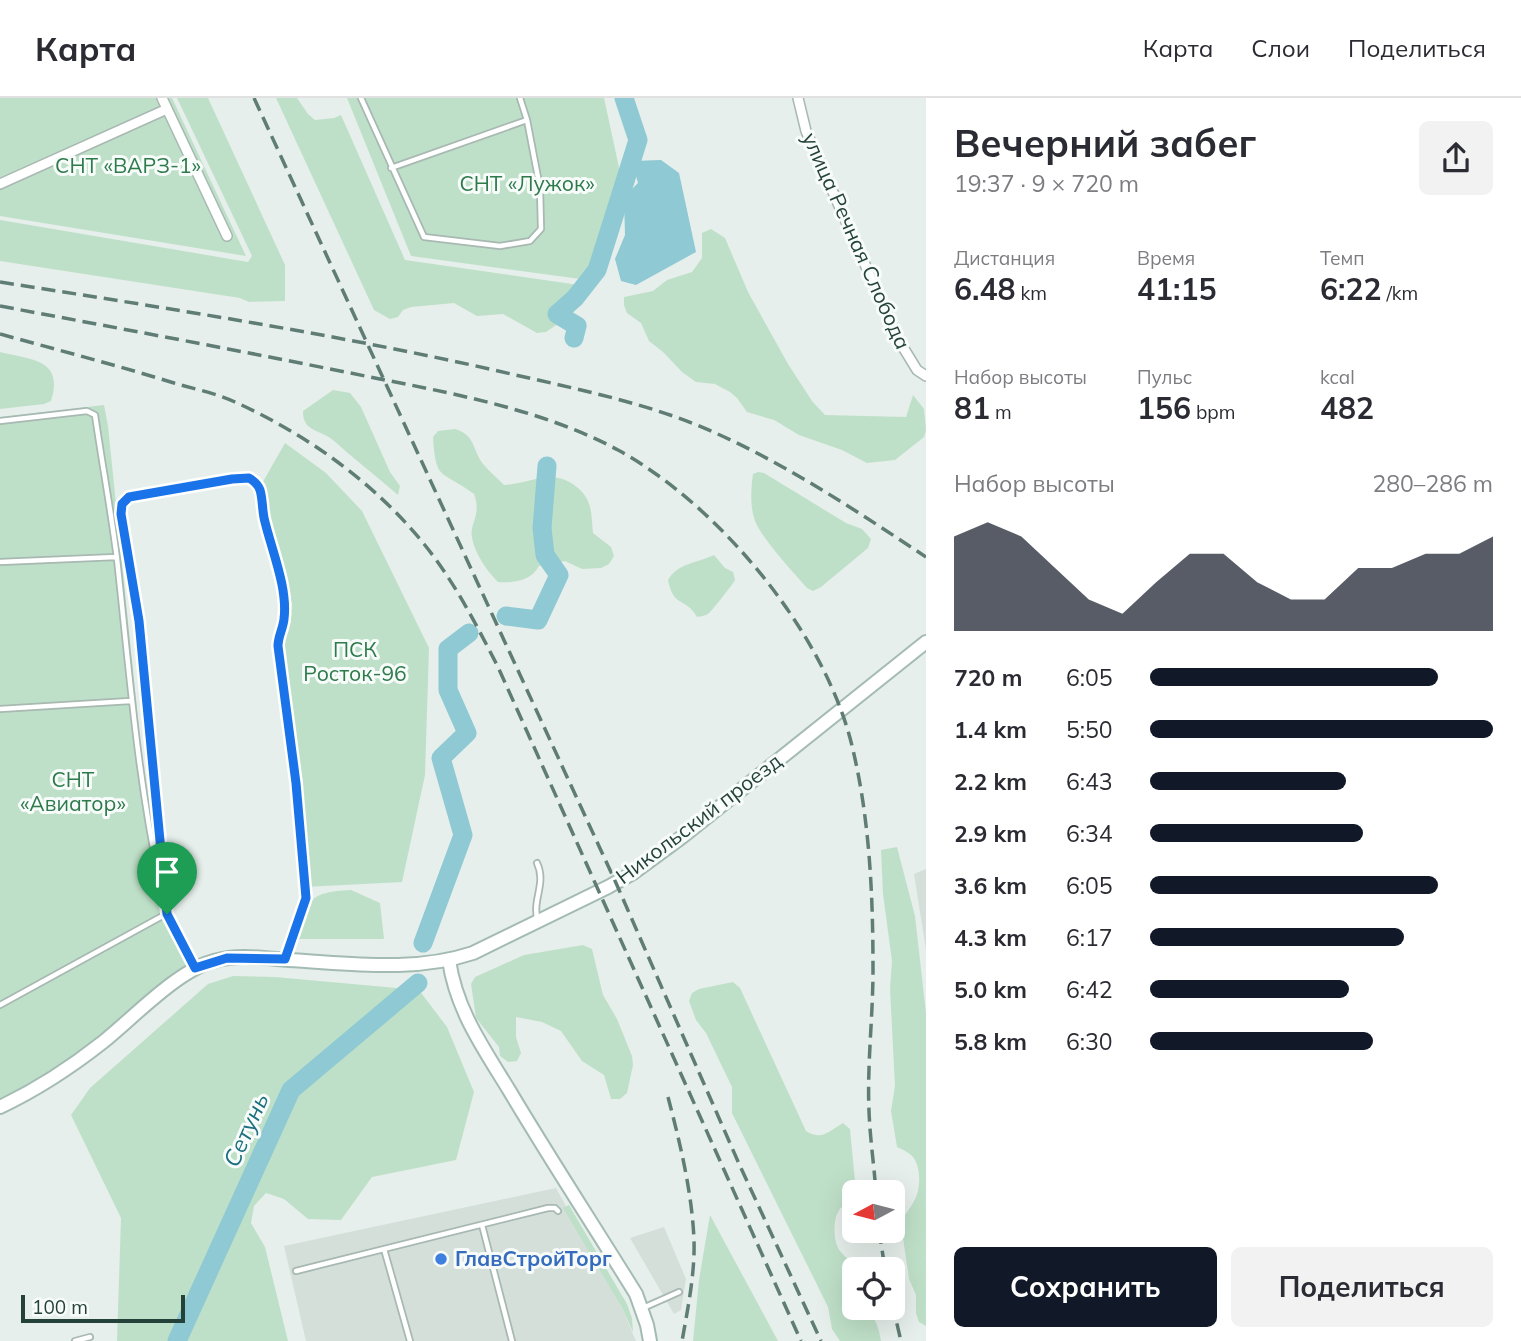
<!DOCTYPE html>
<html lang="ru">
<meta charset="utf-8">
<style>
body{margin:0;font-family:Mulish,sans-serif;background:#f2f2f3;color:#2b2b33;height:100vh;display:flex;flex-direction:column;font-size:26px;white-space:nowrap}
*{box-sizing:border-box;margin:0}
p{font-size:23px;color:#7c7c81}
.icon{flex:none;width:38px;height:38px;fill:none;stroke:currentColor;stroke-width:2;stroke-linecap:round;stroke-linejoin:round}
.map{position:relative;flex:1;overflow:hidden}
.panel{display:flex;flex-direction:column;background:#fff;width:595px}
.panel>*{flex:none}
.needle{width:46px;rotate:263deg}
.controls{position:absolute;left:842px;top:1082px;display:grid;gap:14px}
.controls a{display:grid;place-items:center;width:63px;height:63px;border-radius:10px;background:#fff;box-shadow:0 7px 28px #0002;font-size:35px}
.scale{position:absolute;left:21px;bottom:18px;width:164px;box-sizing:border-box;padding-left:7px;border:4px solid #24423a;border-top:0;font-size:19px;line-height:24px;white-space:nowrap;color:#24423a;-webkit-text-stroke:5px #f7fbf9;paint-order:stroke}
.pin{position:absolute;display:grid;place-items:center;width:60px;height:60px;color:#fff;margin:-72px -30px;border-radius:50% 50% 50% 0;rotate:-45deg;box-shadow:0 0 7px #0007}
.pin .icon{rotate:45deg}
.round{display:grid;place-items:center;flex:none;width:74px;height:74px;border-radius:10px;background:#f2f2f3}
.headline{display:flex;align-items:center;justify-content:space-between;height:119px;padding:0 28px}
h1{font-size:38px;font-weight:700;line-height:52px}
.stats{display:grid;grid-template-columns:repeat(3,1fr);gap:10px;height:119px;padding:7px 28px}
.stats div{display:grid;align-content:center}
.stats b{font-size:30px;font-weight:700}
.stats small{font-size:19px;font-weight:400}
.stats p{font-size:19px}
.chart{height:196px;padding:14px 28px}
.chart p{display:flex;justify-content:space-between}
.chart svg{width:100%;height:126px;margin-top:7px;fill:#111827;opacity:.7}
.action{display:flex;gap:14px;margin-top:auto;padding:14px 28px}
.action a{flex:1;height:80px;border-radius:10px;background:#111827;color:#fff;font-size:28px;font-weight:700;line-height:80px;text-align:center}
.action a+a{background:#f2f2f3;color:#2b2b33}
ul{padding:0 28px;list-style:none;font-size:23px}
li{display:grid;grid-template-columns:112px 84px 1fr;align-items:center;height:52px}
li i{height:18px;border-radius:9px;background:#111827}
header{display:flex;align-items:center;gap:42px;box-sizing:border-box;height:98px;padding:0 35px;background:#fff;border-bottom:2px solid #e1e1e2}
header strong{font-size:33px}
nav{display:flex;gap:38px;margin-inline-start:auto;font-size:24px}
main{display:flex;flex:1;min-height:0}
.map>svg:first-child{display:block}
.built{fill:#d4dfda}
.green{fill:#bfe0c8}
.water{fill:#8ec9d4}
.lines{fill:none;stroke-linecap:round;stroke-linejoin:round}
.river{stroke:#8ec9d4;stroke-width:19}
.lane-casing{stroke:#a8b8b2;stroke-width:8}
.street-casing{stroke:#a8b8b2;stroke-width:12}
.secondary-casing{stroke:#a4bbb3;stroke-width:16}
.lane{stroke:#fff;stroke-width:4.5}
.street{stroke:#fff;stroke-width:9}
.secondary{stroke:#fff;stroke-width:12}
.rail{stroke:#5f7d75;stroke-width:3.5;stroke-dasharray:14 7;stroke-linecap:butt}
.route-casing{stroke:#fff;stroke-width:14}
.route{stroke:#1a73e8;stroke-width:9}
.shop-dot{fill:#3f7fe0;stroke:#f7fbf9;stroke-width:2.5}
.labels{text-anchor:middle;stroke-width:6;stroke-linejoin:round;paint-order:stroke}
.park-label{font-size:21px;fill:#2d7a4b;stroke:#f7fbf9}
.street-label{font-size:21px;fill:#24423a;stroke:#f7fbf9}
.shop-label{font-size:21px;font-weight:bold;fill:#366cbe;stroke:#f7fbf9;text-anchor:start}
.water-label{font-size:23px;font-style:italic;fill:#1c6f80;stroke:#f7fbf9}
</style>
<header>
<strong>Карта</strong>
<nav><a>Карта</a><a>Слои</a><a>Поделиться</a></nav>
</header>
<main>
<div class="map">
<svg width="926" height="1243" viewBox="0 0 926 1243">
<rect width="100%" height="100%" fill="#e6efeb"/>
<path class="built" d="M926,771V852L914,776Z
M556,1090L621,1208L636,1243H306L284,1148Z
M664,1129L686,1181L681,1212L674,1216L630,1140Z"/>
<path class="green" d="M0,0H172L246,158L0,118Z
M177,0H208L285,167V203L249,204L240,200L0,163V122L248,164L252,158Z
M276,0H297L308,16L315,22L334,20L341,17L405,162L579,187C575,199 570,205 568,219L546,234L537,235L503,216L477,218L454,205L411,209L403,212L398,219L390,221L374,212Z
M347,0H604L620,74L595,183L411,158Z
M711,131L725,140L748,194L788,266L812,303L825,317L906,319L913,297L924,311L926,332L924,339L895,362L867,365L842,352L799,337L774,322L747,314L737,300L730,294L715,286L696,284L682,274L663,254L649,243L641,225L627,215L624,207V199L653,193L667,182L692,174L702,160V135Z
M0,254C32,262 64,261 51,303L44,306L0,311Z
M333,292L350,295L361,309L390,374L400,388L398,397C376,378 354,361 333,342C326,336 315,334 308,328C304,323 303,319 303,313Z
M104,307L108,328L150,738L163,815L196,870L40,990L0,1009V319Z
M455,331C476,338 471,349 483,366C489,373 497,380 504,387C534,385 553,369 578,390C593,403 591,416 593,435L611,449L614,458L609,466L601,470L582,471L565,463L539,468C531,483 514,485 498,484C487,473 475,456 472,440C469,425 482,418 474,396C441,371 436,385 433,339L438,333Z
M285,345L326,375L362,413L429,550L425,677L402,784L305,789L281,557L292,507L279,448L269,429L260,389Z
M758,374L764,375L846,425L862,431L871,441L868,450L821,489L813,493L807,490C794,475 759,438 754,420C750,406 751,391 753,376Z
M714,457L725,470L733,474L735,482C733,486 711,514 708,516C704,518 702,518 697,519C685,498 674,511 668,482C678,465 697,465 714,457Z
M897,749L915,818L926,915V1228L919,1224L916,1215V1197L909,1181L901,1126C904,1116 911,1110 915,1101C921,1090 921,1067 912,1058C908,1054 902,1051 897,1049L891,1013L895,988L890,891L892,863L883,796L881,752Z
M351,792L380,805L384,841H295C308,803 307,794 351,792Z
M583,847L592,851L603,897L617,921L632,958L633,967L627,995L620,1001H611L604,977L582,963L561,933L542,924L516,919V939L521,955L517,963L508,964L500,958L499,949L476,920L471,886L475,879L524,857Z
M233,878L275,879L419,892L447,929L474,994L456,1062L372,1079L341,1122L308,1121L284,1101L266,1095L254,1108L251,1125L265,1149L288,1243H117L121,1120L71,1017L90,990L208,886Z
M733,884L740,890L806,1033C822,1043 829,1033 843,1025L850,1031L856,1094H854V1101C849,1105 844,1106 840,1111C833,1119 833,1140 838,1150C842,1157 852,1164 858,1171H854V1209H870L879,1233L881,1243H840L832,1231L828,1209L732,1015V989L706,935L696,922L689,903L692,895L699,891Z
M569,1107L627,1206L632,1220L633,1234L621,1208L563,1110Z
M710,1117L778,1243H693L699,1182Z"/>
<path class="water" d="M661,62L679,75L696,154L636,187L621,183L615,161L625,137L624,99L638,85L632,63Z"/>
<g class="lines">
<path class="river" d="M574,240L577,228L557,216L575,200L597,172L638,42L624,0
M506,518L538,522L559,477L545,457L542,430L547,368
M423,845L463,737L441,660L467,635L448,592V551L469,535
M177,1243L291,992L418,885"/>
<defs>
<path id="lane" d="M361,0L424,139L500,148L530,143L541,131L540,90L527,22
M391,70L527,22L520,0
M0,323L87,313L95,317C102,365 111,413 117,461C129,569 137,678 160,785
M0,464L116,459
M0,611L130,603
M537,765C547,786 531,803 538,823
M0,907L166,816
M482,1127L512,1243
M384,1151L410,1243
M296,1173L548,1110H555L558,1113
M643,1210L679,1194
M75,1243L90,1239"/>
<path id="street" d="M162,0L227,138
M798,0L806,33L898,241L917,272L926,278
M0,86L167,11
M196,870L167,816L139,523L121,416L122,406L129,399L232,381C242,380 251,378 258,387C265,396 262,413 265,424C272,453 288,491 284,521C283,531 278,538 278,548L296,685L306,800L285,861"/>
<path id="secondary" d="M449,862C456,912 484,951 509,992C550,1061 594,1128 636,1196L647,1227L650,1243
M0,1009C38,991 70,970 103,944C133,920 178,872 214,863C238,856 263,860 288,862C349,865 413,875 473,855L608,789L633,775L682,739L926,544"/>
</defs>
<use href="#lane" class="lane-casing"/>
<use href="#street" class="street-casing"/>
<use href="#secondary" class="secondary-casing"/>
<use href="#lane" class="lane"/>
<use href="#street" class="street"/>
<use href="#secondary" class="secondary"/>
<path class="rail" d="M254,0L616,785L740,1068L821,1243
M0,184C165,210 330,235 494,272C562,288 632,301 697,327C779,361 852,410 926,459
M0,208C123,231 247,254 370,279C451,295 544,312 618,352C720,408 827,537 853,652C870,724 873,799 873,872C873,919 867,966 869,1013C870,1040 874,1067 876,1094
M0,236C58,252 116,267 174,285C194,291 216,295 235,304C306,336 375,385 424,446C454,483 476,526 498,569L801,1243
M668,999C680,1045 692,1094 694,1142C695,1175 688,1210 682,1243
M879,1132L885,1171
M892,1205L901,1243"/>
</g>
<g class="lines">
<defs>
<path id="route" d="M249,380C254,383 258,386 260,392C263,402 262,414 265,424C272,453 288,491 284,521C283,531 278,538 278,548L296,685L306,800L285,861L227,860L195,870L167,816L139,523L121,416L122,406L129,399L232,381Z"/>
</defs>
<use href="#route" class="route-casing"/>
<use href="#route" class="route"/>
</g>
<circle class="shop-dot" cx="441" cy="1161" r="7"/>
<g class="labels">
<g class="park-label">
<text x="128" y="75">СНТ «ВАРЗ-1»</text>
<text x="527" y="93">СНТ «Лужок»</text>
<text x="355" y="559">ПСК<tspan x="355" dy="24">Росток-96</tspan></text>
<text x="73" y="689">СНТ<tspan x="73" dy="24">«Авиатор»</tspan></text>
</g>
<g class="street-label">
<text transform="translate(856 143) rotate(66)" y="7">улица Речная Слобода</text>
<text transform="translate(699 721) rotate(-37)" y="7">Никольский проезд</text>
</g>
<g class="shop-label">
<text x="455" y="1168">ГлавСтройТорг</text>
</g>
<g class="water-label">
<text transform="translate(246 1032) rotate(-66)" y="8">Сетунь</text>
</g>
</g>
</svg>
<div class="controls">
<a><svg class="needle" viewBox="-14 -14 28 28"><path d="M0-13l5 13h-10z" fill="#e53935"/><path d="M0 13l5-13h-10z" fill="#7c7c81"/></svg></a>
<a><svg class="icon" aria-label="locate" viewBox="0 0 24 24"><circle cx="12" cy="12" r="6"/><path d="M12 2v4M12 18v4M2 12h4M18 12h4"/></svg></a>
</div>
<div class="scale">100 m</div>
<div class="pin" style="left:167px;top:816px;background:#1e9e55"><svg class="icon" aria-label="arrive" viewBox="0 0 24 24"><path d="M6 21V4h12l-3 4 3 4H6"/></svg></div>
</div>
<section class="panel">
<div class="headline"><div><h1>Вечерний забег</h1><p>19:37 · 9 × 720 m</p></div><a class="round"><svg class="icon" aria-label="share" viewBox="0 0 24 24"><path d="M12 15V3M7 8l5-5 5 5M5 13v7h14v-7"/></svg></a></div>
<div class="stats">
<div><p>Дистанция</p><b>6.48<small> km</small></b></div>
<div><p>Время</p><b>41:15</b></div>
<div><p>Темп</p><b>6:22<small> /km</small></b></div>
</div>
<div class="stats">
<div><p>Набор высоты</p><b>81<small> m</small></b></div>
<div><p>Пульс</p><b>156<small> bpm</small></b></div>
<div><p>kcal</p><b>482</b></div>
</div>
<div class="chart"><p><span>Набор высоты</span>280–286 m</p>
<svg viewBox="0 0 160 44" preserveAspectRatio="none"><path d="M0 44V11L10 6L20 11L30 22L40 33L50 38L60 27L70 17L80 17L90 27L100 33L110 33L120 22L130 22L140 17L150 17L160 11V44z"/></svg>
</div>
<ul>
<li><b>720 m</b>6:05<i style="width:84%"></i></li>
<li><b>1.4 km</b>5:50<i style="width:100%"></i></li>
<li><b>2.2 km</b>6:43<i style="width:57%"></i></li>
<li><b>2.9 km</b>6:34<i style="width:62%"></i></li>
<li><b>3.6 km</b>6:05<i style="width:84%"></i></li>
<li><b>4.3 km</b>6:17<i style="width:74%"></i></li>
<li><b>5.0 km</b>6:42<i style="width:58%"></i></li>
<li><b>5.8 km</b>6:30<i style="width:65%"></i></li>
</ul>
<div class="action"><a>Сохранить</a><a>Поделиться</a></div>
</section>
</main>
